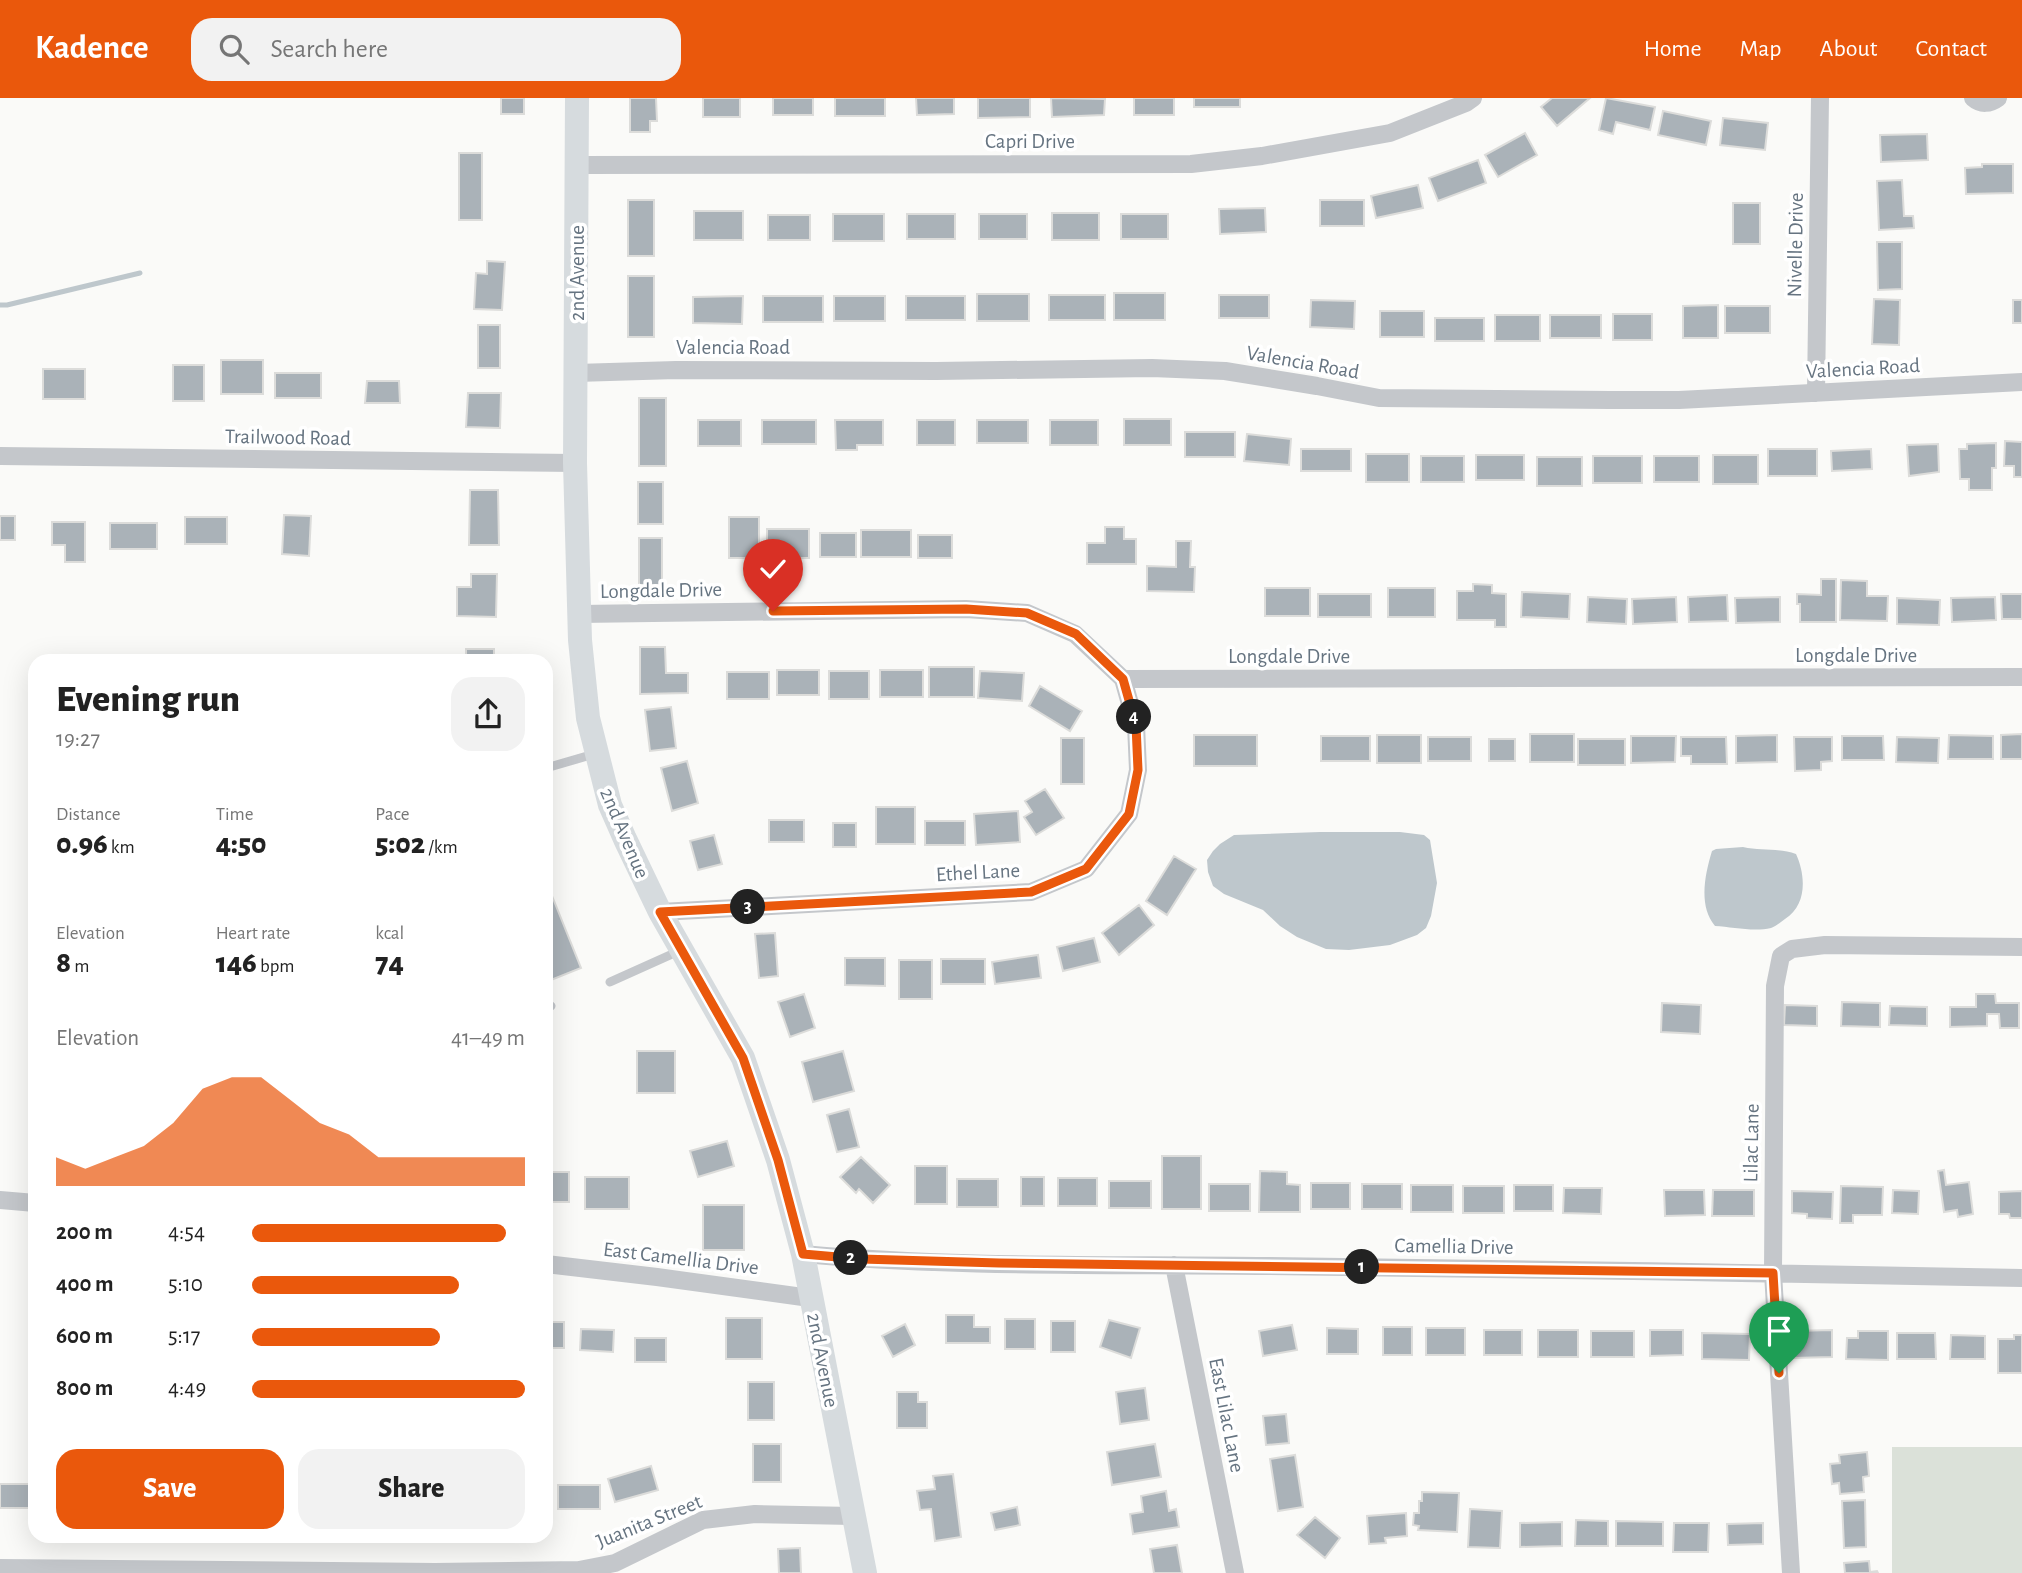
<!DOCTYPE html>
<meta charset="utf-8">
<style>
body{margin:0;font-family:"Alegreya Sans",sans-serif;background:#f2f2f2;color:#222;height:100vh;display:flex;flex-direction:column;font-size:26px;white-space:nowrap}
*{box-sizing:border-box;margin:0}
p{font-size:23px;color:#767676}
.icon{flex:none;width:38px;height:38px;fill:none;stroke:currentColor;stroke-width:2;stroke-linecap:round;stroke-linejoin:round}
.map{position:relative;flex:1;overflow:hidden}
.panel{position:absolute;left:28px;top:556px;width:525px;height:889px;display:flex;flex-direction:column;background:#fff;border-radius:21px;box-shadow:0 7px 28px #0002}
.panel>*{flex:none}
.pin{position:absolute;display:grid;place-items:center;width:60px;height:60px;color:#fff;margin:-72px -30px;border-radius:50% 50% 50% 0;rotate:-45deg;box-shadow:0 0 7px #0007}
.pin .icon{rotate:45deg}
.km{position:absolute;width:35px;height:35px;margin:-18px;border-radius:50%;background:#222;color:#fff;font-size:19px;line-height:35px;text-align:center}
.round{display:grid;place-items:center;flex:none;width:74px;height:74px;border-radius:21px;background:#f2f2f2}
.head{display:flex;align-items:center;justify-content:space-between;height:119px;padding:0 28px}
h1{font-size:38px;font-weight:800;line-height:52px}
.figures{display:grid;grid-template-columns:repeat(3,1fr);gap:10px;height:119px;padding:7px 28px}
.figures div{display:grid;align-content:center}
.figures b{font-size:30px;font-weight:800}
.figures small{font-size:19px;font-weight:400}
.figures p{font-size:19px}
.chart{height:196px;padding:14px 28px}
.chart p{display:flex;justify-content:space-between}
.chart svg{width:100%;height:126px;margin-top:7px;fill:#ea580c;opacity:.7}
.action{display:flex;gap:14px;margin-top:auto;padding:14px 28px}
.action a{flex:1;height:80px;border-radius:21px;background:#ea580c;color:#fff;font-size:28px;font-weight:800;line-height:80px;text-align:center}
.action a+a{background:#f2f2f2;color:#222}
ul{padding:0 28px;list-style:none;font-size:23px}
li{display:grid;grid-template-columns:112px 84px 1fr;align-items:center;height:52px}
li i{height:18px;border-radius:9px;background:#ea580c}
header{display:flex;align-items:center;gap:42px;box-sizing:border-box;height:98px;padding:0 35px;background:#ea580c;color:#fff}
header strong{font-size:33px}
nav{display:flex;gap:38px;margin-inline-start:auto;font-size:24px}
.search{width:490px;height:63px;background:#f2f2f2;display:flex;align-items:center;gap:18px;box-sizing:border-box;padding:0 24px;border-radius:21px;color:#767676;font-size:26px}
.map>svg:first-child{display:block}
.green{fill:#dbe1d9}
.water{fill:#bec7cc}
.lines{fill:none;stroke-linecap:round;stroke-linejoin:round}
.stream{stroke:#bec7cc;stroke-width:5}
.building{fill:#aab2b8;stroke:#dcdcda;stroke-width:2}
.lane{stroke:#c4c7cb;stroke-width:9}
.street{stroke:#c4c7cb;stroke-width:18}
.secondary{stroke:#d6dbde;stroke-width:24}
.route-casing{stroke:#fff;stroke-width:14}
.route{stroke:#ea580c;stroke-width:9}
.labels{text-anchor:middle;stroke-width:7;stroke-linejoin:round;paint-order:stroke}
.street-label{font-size:21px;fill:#667481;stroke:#fff}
</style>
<header>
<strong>Kadence</strong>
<div class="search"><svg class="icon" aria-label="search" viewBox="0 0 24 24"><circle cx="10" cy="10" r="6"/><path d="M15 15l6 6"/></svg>Search here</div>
<nav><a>Home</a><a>Map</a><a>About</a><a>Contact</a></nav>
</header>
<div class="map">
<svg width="2022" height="1475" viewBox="0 0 2022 1475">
<rect width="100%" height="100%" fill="#fafaf8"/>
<path class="green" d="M1892,1349H2022V1475H1892Z"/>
<path class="water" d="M1320,734H1400L1424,737L1430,742L1437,785L1431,818L1426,830L1417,837L1390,847L1349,852L1326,851L1297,839L1280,828L1263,812L1224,796L1213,788L1208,774L1207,762L1213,753L1220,746L1234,737Z
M1743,749C1761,753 1779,750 1796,756C1806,778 1807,807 1785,821C1781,824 1776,828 1771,830C1754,834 1732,829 1715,828C1698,808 1705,776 1712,753L1716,751Z"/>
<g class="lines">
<path class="stream" d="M0,207H7L140,175"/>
</g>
<path class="building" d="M501,0H524V16H501Z
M630,0H656L657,23H650V34H630Z
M703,0H740V19H703Z
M773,0H813V17H773Z
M835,0H885V18H835Z
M916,0H954V16L917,17Z
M978,0H1030V19L978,20Z
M1051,0L1105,1L1104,17L1052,19Z
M1134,0H1174V17H1134Z
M1194,0H1240V9H1194Z
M1552,0H1590L1557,28L1541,9Z
M1606,0L1655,9L1650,32L1616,24L1613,36L1599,32Z
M1663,13L1711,23L1706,47L1658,37Z
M1723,20L1768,25L1765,52L1720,47Z
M1525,35L1537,57L1498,79L1485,57Z
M1927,36L1928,62L1881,64L1880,37Z
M459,55H482V122H459Z
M1478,62L1486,85L1438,103L1429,80Z
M1982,66H2013V95L1966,96L1965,70L1982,69Z
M1902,82L1904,118H1913L1914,130L1879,132L1877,83Z
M1418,87L1423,110L1376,120L1371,98Z
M628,102H654V158H628Z
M1320,102H1364V128H1320Z
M1733,105H1760V146H1733Z
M1265,110L1266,134L1220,136L1219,111Z
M694,113H743V142H694Z
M1052,115H1099V142H1052Z
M833,116H884V143H833Z
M907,116H955V141H907Z
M979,116H1027V141H979Z
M1121,116H1168V141H1121Z
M768,117H810V142H768Z
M1877,144H1902V191L1878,192Z
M487,163L505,164L502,212L474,211L476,175L487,176Z
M628,178H654V239H628Z
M1114,195H1165V222H1114Z
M977,196H1029V223H977Z
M1049,197H1105V222H1049Z
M1219,197H1269V220H1219Z
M743,198L742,226L693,225V199Z
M763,198H823V224H763Z
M834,198H885V223H834Z
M906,198H965V222H906Z
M1874,201L1900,202L1899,247L1872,246Z
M1311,202L1355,203L1354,231L1310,229Z
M2013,202H2022V225H2013Z
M1718,207V240H1683V208Z
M1725,208H1770V235H1725Z
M1380,213H1424V239H1380Z
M1613,216H1652V242H1613Z
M1495,217H1540V243H1495Z
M1550,217H1601V240H1550Z
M1435,220H1484V243H1435Z
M478,227H500V270H478Z
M221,262H263V296H221Z
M173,267H204V303H173Z
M43,271H85V301H43Z
M275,275H321V300H275Z
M367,283H399L400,305H365Z
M468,295H501L500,330L466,329Z
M639,300H666V368H639Z
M1124,321H1171V347H1124Z
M698,322H741V348H698Z
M762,322H816V346H762Z
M835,322H883V347H857V352H836Z
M917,322H955V347H917Z
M977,322H1028V345H977Z
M1050,322H1098V347H1050Z
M1185,334H1235V359H1185Z
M1247,336L1291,341L1289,367L1244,363Z
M2005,343L2022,344V379H2014V368H2004Z
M1996,345V370H1992V392H1969V381H1960L1959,351H1967V346Z
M1938,346L1939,374L1909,378L1907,347Z
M1301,351H1351V373H1301Z
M1768,351H1817V378H1768Z
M1871,351L1872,371L1832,373L1831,353Z
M1366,356H1409V384H1366Z
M1476,357H1524V382H1476Z
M1713,357H1758V386H1713Z
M1421,358H1464V384H1421Z
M1593,358H1642V385H1593Z
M1654,358H1699V384H1654Z
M1537,359H1582V388H1537Z
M638,384H663V426H638Z
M470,392H498L499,447H469Z
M284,417L311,418L309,458L282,456Z
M0,418H15V442H0Z
M185,419H227V446H185Z
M729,419H759V460H729Z
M52,424H85V464H65V447H52Z
M110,425H157V451H110Z
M1105,429H1124V441H1136V466H1087V445H1105Z
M767,431H809V460H767Z
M861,432H911V459H861Z
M820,435H856V459H820Z
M918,437H952V460H918Z
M639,440H662V487H639Z
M1176,443H1191L1190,469H1195L1194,494L1147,493V468L1176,469Z
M471,476H497L496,519L457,518V489H471Z
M1821,481H1836V524H1800V506H1797V496L1821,497Z
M1841,482L1867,483V498H1888L1887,523L1840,522Z
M1473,486L1492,487V495L1506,496V529H1495V522H1457V493H1473Z
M1265,490H1310V518H1265Z
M1388,490H1435V519H1388Z
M1522,494L1570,496L1569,521L1521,519Z
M1318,496H1371V519H1318Z
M2001,496H2022V521H2002Z
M1727,497L1728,523L1689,524L1688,499Z
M1588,499L1627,501L1626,526L1587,524Z
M1676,499L1677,524L1633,526L1632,501Z
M1780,499V524L1736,525L1735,500Z
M1995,499L1996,522L1952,524L1951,500Z
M1897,500L1940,502L1939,527L1897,526Z
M640,549H665L666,575H688V595L640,596Z
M466,551H494V564H466Z
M929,569H974V599H929Z
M777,572H819V597H777Z
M880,572H923V599H880Z
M829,573H869V601H829Z
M980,573L1024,575L1022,603L978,600Z
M727,574H769V601H727Z
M1040,588L1082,613L1070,633L1029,608Z
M671,609L676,650L650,653L645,612Z
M1530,636H1574V664H1530Z
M2022,636V661H2001V637Z
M1194,637H1257V668H1194Z
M1377,637H1421V665H1377Z
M1777,637V664L1736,665V638Z
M1949,637L1993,638V661H1948Z
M1321,638H1370V663H1321Z
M1631,638H1676L1675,664L1631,665Z
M1842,638H1883L1884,662H1842Z
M1428,639H1471V663H1428Z
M1681,639H1726L1727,666H1691V658H1681Z
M1794,639H1832V663L1821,664V672L1795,673Z
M1897,639L1939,640L1938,665L1896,664Z
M1061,640H1084V686H1061Z
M1489,641H1515V663H1489Z
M1578,641H1625V667H1578Z
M687,663L698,705L672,713L661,670Z
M1045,691L1064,720L1036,737L1024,719L1032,714L1025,703Z
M876,709H915V746H876Z
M1018,713L1020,744L976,747L974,716Z
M769,722H804V744H769Z
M925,723H965V747H925Z
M833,725H856V749H833Z
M714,737L722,766L698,772L690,743Z
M1174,758L1196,771L1167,817L1146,803Z
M546,783L581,870L546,884Z
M1139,807L1154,827L1119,857L1102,835Z
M775,835L778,878L759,880L755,836Z
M1094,840L1100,864L1063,873L1057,849Z
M1038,857L1041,880L995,886L992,864Z
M845,860H885V888L845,887Z
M941,861H985V886H941Z
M899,862H932V901H899Z
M804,896L815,930L790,939L778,904Z
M1976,896H1995L1996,905H2019V930H2000L1999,916H1987V928L1950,929V909H1976Z
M1842,904L1880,905V929L1841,928Z
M1662,905L1701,907L1700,936L1661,934Z
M1785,907L1817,908V928L1784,927Z
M1890,908L1927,909V928L1889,927Z
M637,953H675V995H637Z
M843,953L854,993L813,1004L802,964Z
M849,1011L859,1049L837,1054L827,1017Z
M727,1043L734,1068L698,1079L690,1053Z
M1162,1058H1201V1111H1162Z
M861,1059L890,1087L873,1105L859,1091L856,1095L840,1079Z
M915,1068H947V1106H915Z
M1944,1072L1946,1087L1969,1084L1973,1116L1958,1119L1957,1112L1944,1114L1938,1073Z
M1260,1073L1287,1074V1086L1300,1087V1114H1259Z
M546,1074H569V1104H546Z
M585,1079H629V1111H585Z
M1021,1079H1044V1108H1021Z
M1058,1080H1097V1108H1058Z
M957,1081H998V1109H957Z
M1109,1083H1151V1110H1109Z
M1311,1085H1350V1111H1311Z
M1209,1086H1250V1113H1209Z
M1362,1086H1402V1111H1362Z
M1411,1087H1453V1114H1411Z
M1514,1087H1553V1113H1514Z
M1463,1088H1504V1115H1463Z
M1841,1088L1883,1089L1882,1117H1853V1125H1840Z
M1564,1090H1602L1601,1116L1563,1115Z
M1664,1092H1704L1705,1117L1665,1118Z
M1713,1092H1754V1118H1712Z
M1893,1092L1919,1093L1918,1116L1892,1115Z
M1792,1093L1833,1094L1832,1121L1807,1120V1116L1792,1115Z
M2022,1093V1120H2010L2009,1116H1999V1094Z
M703,1107H744V1152H703Z
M32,1167H35V1195H32Z
M946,1217H974V1229H990V1245H946Z
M726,1220H762V1261H726Z
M1005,1221H1035V1251H1005Z
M1109,1222L1140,1230L1131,1260L1100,1249Z
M1051,1223H1075V1254H1051Z
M546,1224H564V1250H546Z
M905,1226L915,1247L893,1259L882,1238Z
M1292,1227L1297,1252L1263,1258L1259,1233Z
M1383,1229H1412V1257H1383Z
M1327,1230L1358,1231V1256H1327Z
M1426,1230H1465V1257H1426Z
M581,1231L614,1232L613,1254L580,1252Z
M1484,1232H1522V1257H1484Z
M1538,1232H1578V1259H1538Z
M1650,1232H1683V1257L1650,1258Z
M1832,1232V1259L1792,1260V1233Z
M1591,1233H1634V1259H1591Z
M1858,1233H1888V1262L1846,1261L1847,1240H1858Z
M1702,1235L1750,1236L1749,1262L1702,1261Z
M1897,1235H1935L1936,1261H1897Z
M1951,1237L1985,1238V1261H1950Z
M2014,1237H2022V1275H1998V1241H2014Z
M635,1240H666V1264H635Z
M748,1284H774V1322H748Z
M1145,1290L1149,1322L1120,1326L1116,1294Z
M897,1294H918V1304H927V1330H897Z
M1286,1316L1289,1345L1266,1347L1263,1318Z
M753,1346H781V1384H753Z
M1155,1346L1161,1379L1112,1387L1107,1354Z
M1867,1354L1869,1378L1863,1379L1864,1394L1840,1396L1839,1385L1832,1386L1830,1366L1840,1365L1839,1357Z
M1295,1357L1303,1409L1278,1413L1270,1361Z
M651,1368L658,1392L615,1404L608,1381Z
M953,1376L961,1439L935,1443L931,1411L920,1412L917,1393L935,1391L933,1378Z
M0,1386H35V1410H0Z
M558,1387H600V1411H558Z
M546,1388H550V1413H546Z
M1166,1393L1169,1413L1176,1411L1179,1429L1133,1436L1130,1416L1143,1414L1141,1398Z
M1422,1394L1459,1395L1457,1434L1418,1432L1419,1428L1413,1427L1414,1415H1419V1403H1422Z
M1865,1402L1866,1449L1844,1450L1842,1403Z
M1017,1409L1020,1427L995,1432L991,1415Z
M1470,1411L1502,1413L1500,1450L1468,1449Z
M1406,1415L1407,1438L1385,1440L1386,1445L1369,1446L1367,1418Z
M1315,1419L1340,1440L1325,1460L1297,1437Z
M1576,1422L1608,1423V1448H1575Z
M1616,1423L1663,1424V1448H1616Z
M1562,1424V1448L1520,1449V1425Z
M1674,1425H1709L1708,1454H1673Z
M1763,1425V1446L1728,1447L1727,1426Z
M1177,1447L1182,1475H1154L1150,1451Z
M800,1450L801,1475H779L778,1451Z
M1869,1463L1870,1474L1877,1473L1878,1475H1845L1844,1465Z"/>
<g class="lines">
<path class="lane" d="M546,670L594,656
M610,884L679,853
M546,909L551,908"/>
<path class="street" d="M1973,0C1981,7 1990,6 1998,0
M577,67L1191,66L1262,58L1390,35L1466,5L1473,0
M576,275L676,272L936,273L1152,270L1225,273L1317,288L1379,300L1610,302H1679L2022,284
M1816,295L1820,0
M0,358L575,365
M579,516L966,511L1027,515L1075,536L1123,581L2022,579
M660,814L1031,794L1086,771L1129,716L1138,672L1136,627L1123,581
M0,1102L35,1105
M803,1156C957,1170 1113,1166 1268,1168C1519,1171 1771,1175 2022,1180
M546,1166L657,1179L810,1200
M1174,1167L1235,1475
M0,1470L435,1474L579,1472L615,1465L703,1422L755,1416L853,1418
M1791,1475L1773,1175L1775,888L1781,858L1792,851L1825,847L2022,849"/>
<path class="secondary" d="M577,0L575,365L580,542L588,620L610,707L625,741L660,814L743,960L778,1062L803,1156L865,1475"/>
</g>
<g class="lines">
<defs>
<path id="route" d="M773,513L966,511L1027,515L1076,536L1123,581L1136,627L1138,672L1129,716L1086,771L1031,794L660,814L743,960L778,1062L803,1156L861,1161L999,1165L1773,1175L1779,1275"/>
</defs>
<use href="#route" class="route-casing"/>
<use href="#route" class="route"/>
</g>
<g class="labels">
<g class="street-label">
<text x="1030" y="50">Capri Drive</text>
<text transform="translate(1795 147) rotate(-89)" y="7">Nivelle Drive</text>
<text transform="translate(577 175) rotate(-90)" y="7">2nd Avenue</text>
<text x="733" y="256">Valencia Road</text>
<text transform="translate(1303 264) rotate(10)" y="7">Valencia Road</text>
<text transform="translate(1863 270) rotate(-3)" y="7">Valencia Road</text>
<text transform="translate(288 339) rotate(1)" y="7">Trailwood Road</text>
<text transform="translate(661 492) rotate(-1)" y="7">Longdale Drive</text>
<text x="1856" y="564">Longdale Drive</text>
<text x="1289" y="565">Longdale Drive</text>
<text transform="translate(625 735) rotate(67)" y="7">2nd Avenue</text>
<text transform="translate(978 774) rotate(-3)" y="7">Ethel Lane</text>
<text transform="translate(1751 1045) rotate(-89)" y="7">Lilac Lane</text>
<text transform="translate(1454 1148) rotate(1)" y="7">Camellia Drive</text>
<text transform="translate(681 1160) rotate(7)" y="7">East Camellia Drive</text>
<text transform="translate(823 1262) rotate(79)" y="7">2nd Avenue</text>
<text transform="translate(1227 1317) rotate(79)" y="7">East Lilac Lane</text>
<text transform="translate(649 1423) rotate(-22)" y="7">Juanita Street</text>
</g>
</g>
</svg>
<div class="pin" style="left:1779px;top:1275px;background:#1e9e55"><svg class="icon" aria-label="arrive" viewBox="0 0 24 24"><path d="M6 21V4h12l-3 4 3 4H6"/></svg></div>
<div class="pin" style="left:773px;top:513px;background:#d93025"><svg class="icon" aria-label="check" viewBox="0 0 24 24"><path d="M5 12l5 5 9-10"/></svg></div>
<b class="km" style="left:1362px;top:1169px">1</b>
<b class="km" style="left:851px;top:1160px">2</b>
<b class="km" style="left:748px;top:809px">3</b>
<b class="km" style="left:1134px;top:619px">4</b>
<section class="panel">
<div class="head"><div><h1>Evening run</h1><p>19:27</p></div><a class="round"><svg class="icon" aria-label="share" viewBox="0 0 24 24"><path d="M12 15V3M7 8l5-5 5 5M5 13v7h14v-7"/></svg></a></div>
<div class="figures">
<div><p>Distance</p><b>0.96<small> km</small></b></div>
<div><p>Time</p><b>4:50</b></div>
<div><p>Pace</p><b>5:02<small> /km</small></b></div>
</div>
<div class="figures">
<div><p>Elevation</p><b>8<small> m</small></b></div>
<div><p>Heart rate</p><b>146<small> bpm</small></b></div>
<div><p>kcal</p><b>74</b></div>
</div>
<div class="chart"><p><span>Elevation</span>41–49 m</p>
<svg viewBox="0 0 160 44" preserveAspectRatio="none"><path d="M0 44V34L10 38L20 34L30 30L40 22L50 10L60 6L70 6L80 14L90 22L100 26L110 34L120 34L130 34L140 34L150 34L160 34V44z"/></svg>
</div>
<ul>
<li><b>200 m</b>4:54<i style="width:93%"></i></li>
<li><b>400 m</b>5:10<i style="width:76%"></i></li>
<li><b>600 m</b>5:17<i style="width:69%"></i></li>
<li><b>800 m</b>4:49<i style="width:100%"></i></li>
</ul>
<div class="action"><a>Save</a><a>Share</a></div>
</section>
</div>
